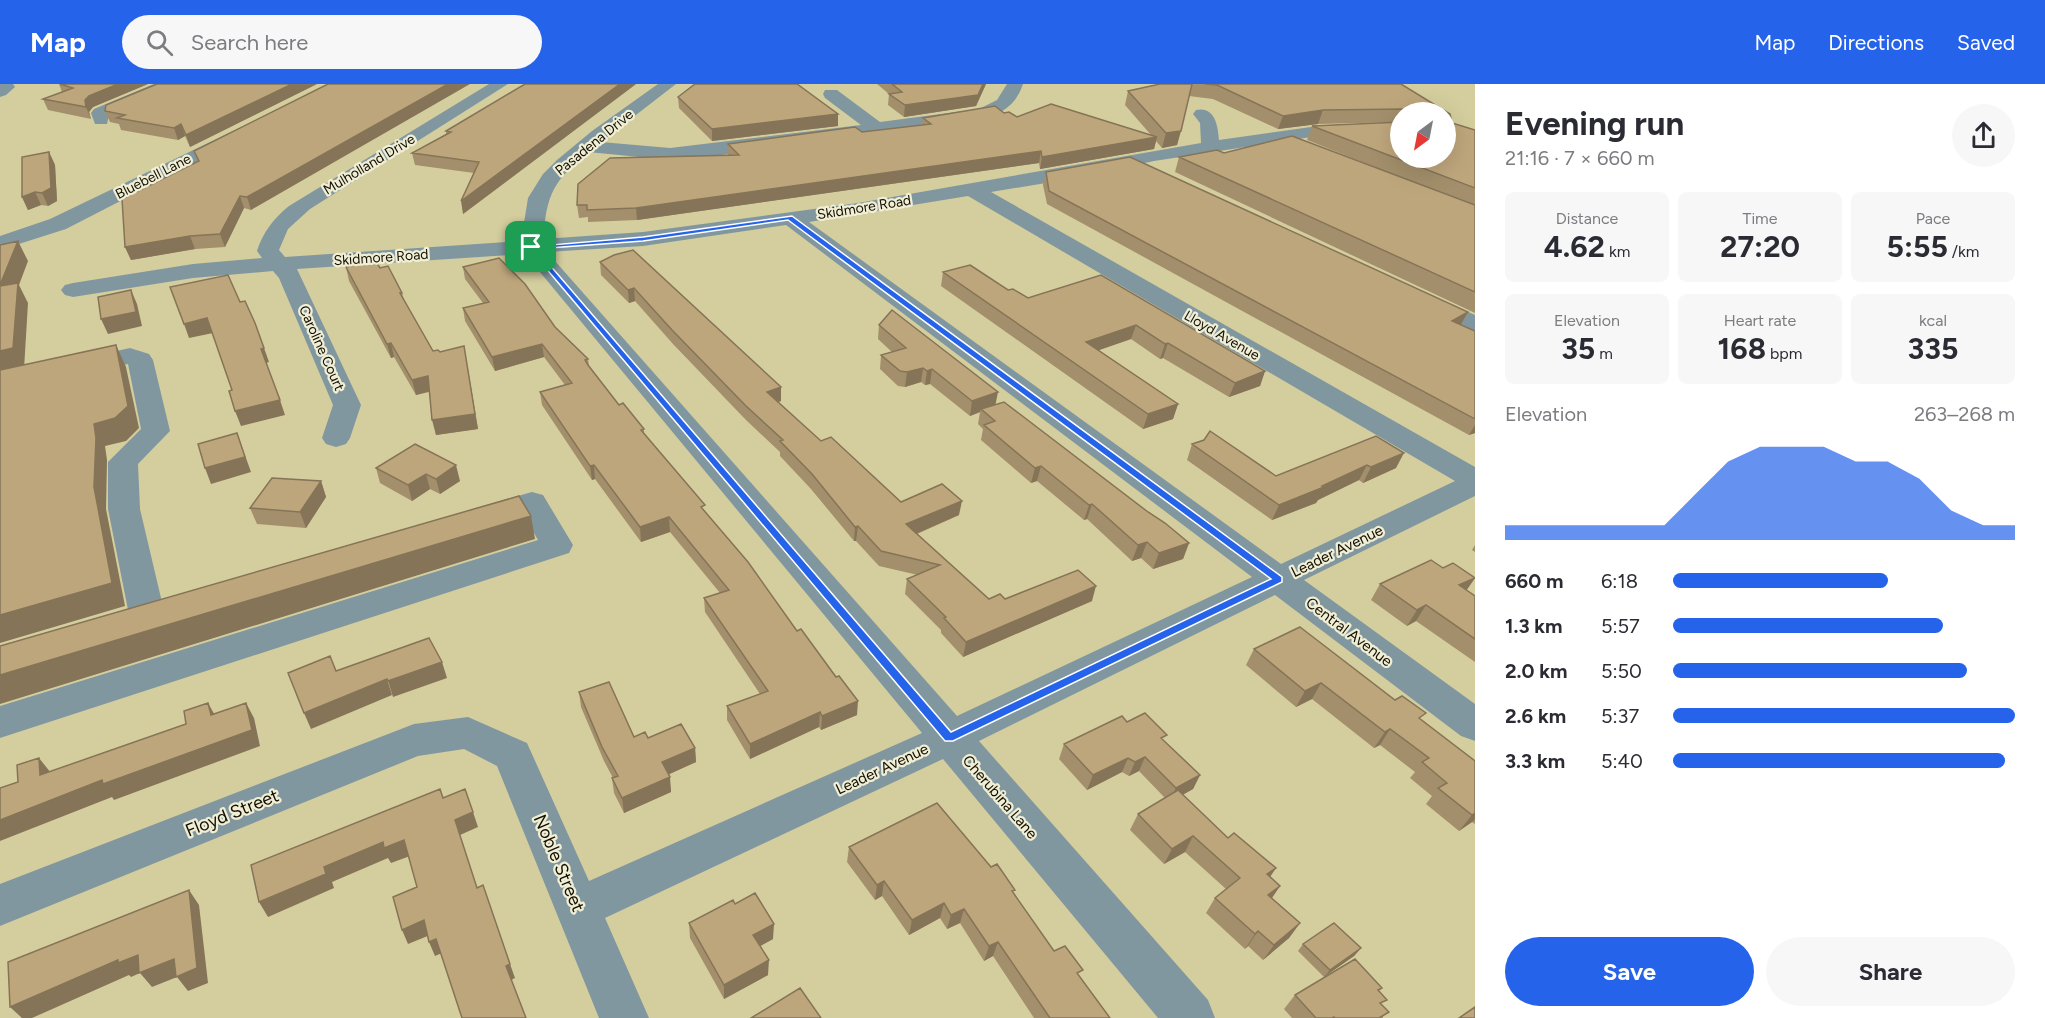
<!DOCTYPE html>
<meta charset="utf-8">
<style>
body{margin:0;font-family:Figtree,sans-serif;background:#f7f7f7;color:#2b2b33;height:100vh;display:flex;flex-direction:column;font-size:22px;white-space:nowrap}
*{box-sizing:border-box;margin:0}
p{font-size:20px;color:#7c7c81}
.icon{flex:none;width:33px;height:33px;fill:none;stroke:currentColor;stroke-width:2;stroke-linecap:round;stroke-linejoin:round}
.map{position:relative;flex:1;overflow:hidden}
.details{display:flex;flex-direction:column;background:#fff;width:570px}
.details>*{flex:none}
.needle{width:39px;rotate:212deg}
.controls{position:absolute;left:1390px;top:18px;display:grid;gap:12px}
.controls a{display:grid;place-items:center;width:66px;height:66px;border-radius:50%;background:#fff;box-shadow:0 6px 24px #0002;font-size:30px}
.pin{position:absolute;display:grid;place-items:center;width:51px;height:51px;color:#fff;margin:-26px;border-radius:12px;box-shadow:0 3px 9px #0006}
.round{display:grid;place-items:center;flex:none;width:63px;height:63px;border-radius:32px;background:#f7f7f7}
.overview{display:flex;align-items:center;justify-content:space-between;height:102px;padding:0 30px}
h1{font-size:33px;font-weight:700;line-height:45px}
.stats{display:grid;grid-template-columns:repeat(3,1fr);gap:9px;height:102px;padding:6px 30px}
.stats div{display:grid;align-content:center;border-radius:9px;background:#f7f7f7;text-align:center}
.stats b{font-size:30px;font-weight:700}
.stats small{font-size:16px;font-weight:400}
.stats p{font-size:16px}
.chart{height:168px;padding:12px 30px}
.chart p{display:flex;justify-content:space-between}
.chart svg{width:100%;height:108px;margin-top:6px;fill:#2563eb;opacity:.7}
.button{display:flex;gap:12px;margin-top:auto;padding:12px 30px}
.button a{flex:1;height:69px;border-radius:36px;background:#2563eb;color:#fff;font-size:24px;font-weight:700;line-height:69px;text-align:center}
.button a+a{background:#f7f7f7;color:#2b2b33}
ul{padding:0 30px;list-style:none;font-size:20px}
li{display:grid;grid-template-columns:96px 72px 1fr;align-items:center;height:45px}
li i{height:15px;border-radius:8px;background:#2563eb}
header{display:flex;align-items:center;gap:36px;box-sizing:border-box;height:84px;padding:0 30px;background:#2563eb;color:#fff}
header strong{font-size:28px}
nav{display:flex;gap:33px;margin-inline-start:auto;font-size:21px}
.search{width:420px;height:54px;background:#f7f7f7;display:flex;align-items:center;gap:15px;box-sizing:border-box;padding:0 21px;border-radius:33px;color:#7c7c81;font-size:22px}
main{display:flex;flex:1;min-height:0}
.map>svg:first-child{display:block}
.lines{fill:none;stroke-linecap:round;stroke-linejoin:round}
.minor{fill:#8197a0;fill-rule:evenodd}
.wall{fill:#a38f6b}
.shaded-wall{fill:#857457}
.building{fill:#bea67c;stroke:#857457;stroke-width:1.5}
.route{fill:#2563eb;stroke:#fff;stroke-width:1.5;fill-rule:evenodd}
.labels{text-anchor:middle;stroke-width:4.5;stroke-linejoin:round;paint-order:stroke}
.far-street-label{font-size:14px;fill:#120f01;stroke:#f1eed6}
.street-label{font-size:15px;fill:#120f01;stroke:#f1eed6}
.near-street-label{font-size:18px;fill:#120f01;stroke:#f1eed6}
</style>
<header>
<strong>Map</strong>
<div class="search"><svg class="icon" aria-label="search" viewBox="0 0 24 24"><circle cx="10" cy="10" r="6"/><path d="M15 15l6 6"/></svg>Search here</div>
<nav><a>Map</a><a>Directions</a><a>Saved</a></nav>
</header>
<main>
<div class="map">
<svg width="1475" height="934" viewBox="0 0 1475 934">
<rect width="100%" height="100%" fill="#d4ce9e"/>
<g class="lines">
<path class="minor" d="M0,0H13L15,3L6,11L0,13Z
M154,0H176L174,3L109,31L107,40H95L91,29L94,25Z
M489,0H508L310,125L288,145L279,166L285,173L521,157L528,114L543,90L557,76L592,47L658,0H676L601,58L670,64L861,41L825,14L823,10L825,6H837L880,38L979,25L997,16L1007,0H1023C1016,21 1002,30 981,35L700,74L670,76L588,68C553,98 547,109 543,155L643,148L858,119L1201,59L1200,39L1193,30L1196,26C1215,22 1218,42 1219,56L1318,42L1401,40V50L1318,52L1154,77L1070,95L991,108L1475,383V412L1304,496L1475,620V657L1461,652L1275,511L979,657L1208,916L1215,934H1158L943,675L605,834L649,934H599L497,682L464,665L418,672L0,842V800L414,640L468,633L527,659L589,797L922,649L525,170L297,185L361,321L350,354L346,360L336,363L326,360L322,354L333,321L279,194L273,187L193,194L73,213L65,211L61,206L65,201L73,199L193,180L262,174L257,167C263,148 274,134 289,122ZM968,112L1455,397L1281,480L809,138ZM786,141L1252,493L957,632L547,168L643,162Z
M235,46L241,47L244,51L241,55L66,145L0,166V152L50,135Z
M1422,208L1475,231V247L1414,220L1410,215L1414,210Z
M130,264L149,270L153,276L170,347L138,380L140,425L165,531L159,540L147,544L135,540L129,531L108,425V378L141,345L128,280L0,309V293Z
M532,408L543,411L573,461L569,469L0,654V622L538,456L524,431L480,443L469,440L464,433L469,426Z"/>
</g>
<path class="wall" d="M59,0H148L93,23L89,28L91,35L48,26L43,15L62,8Z
M157,0H317L190,63L185,52L178,56L121,46L119,40L110,38L105,27Z
M328,0L251,126L244,124L225,163L195,165L131,176L125,163L198,77L194,67Z
M525,0H636L463,130L474,89L415,81L412,69L446,50V47Z
M798,0L838,30V42L712,57L679,24L678,13Z
M877,0H986L976,22L904,33L888,21L889,10Z
M1160,0H1401L1450,30L1452,39L1475,46V229L1175,88L1179,73L1217,66L1224,69L1292,52L1390,89L1307,56L1312,42L1401,38V74H1446V28H1401V38L1318,40L1278,45L1213,15L1189,12L1177,61L1162,64L1156,57L1154,65L1040,85L1039,79L637,136L588,138V133L579,134L577,121L578,100L610,74L728,72V60L855,43L862,48L922,41L923,34L995,22L1004,29L1009,28L1017,33L1051,20L1151,51L1125,21L1128,7Z
M49,68L55,81L57,117L48,122L41,121L28,126L22,113Z
M1046,88L1468,228L1461,241L1475,247V349L1469,351L1047,120L1043,101Z
M600,178L781,317L778,318L821,357L901,418L959,431L917,450L989,515L1092,517L963,573L941,549V546L905,510L907,495L918,491L879,482L856,457H854L811,405L780,372V368L746,336L673,260L635,217L629,219L601,191Z
M346,183L380,184L402,209L404,216L433,267L440,268L464,262L478,345L436,351L429,308L416,311L394,273L391,274L349,197Z
M463,183L555,243L588,275L589,282L619,321L644,345V350L705,427L857,631L821,646L819,643L750,675L727,636V622L760,610L705,528L704,514L720,509L670,448L641,458L595,395L592,396L542,321L540,308L565,301L544,273L495,287L465,237L463,224L483,219L465,195Z
M943,188L1008,206L1028,214L1101,191L1265,287L1260,302L1229,313L1163,274L1160,275L1131,255L1099,266L1178,320L1173,335L1143,345L941,202Z
M879,241L995,320L1189,459L1183,475L1153,485L1141,474L1132,477L1087,435L1084,436L1037,397L1031,399L981,356L983,345L978,340L980,328L970,332L930,300L925,301L921,298L905,303L898,302L880,285L881,271L892,268L878,255Z
M1376,352L1396,384L1363,399L1359,396L1318,416L1316,419L1272,436L1187,376L1192,360L1276,392Z
M415,360L460,397L440,410L430,405L412,417L380,399L376,384Z
M321,397L326,413L306,444L257,440L250,424Z
M1475,461V468L1472,466Z
M1443,484L1475,494L1466,506L1475,512V578L1416,537L1407,542L1371,516L1380,500Z
M1254,565L1421,635L1475,677V740L1472,738L1459,747L1426,720L1432,712L1410,694L1415,688L1380,661L1374,664L1312,615L1296,623L1246,581Z
M579,608L634,653L648,654L695,664L696,678L669,690L671,708L624,729L614,709L612,694H613L604,677L581,623Z
M1127,638L1164,658L1200,691L1193,705L1183,711L1228,754L1276,784L1270,793L1280,802L1271,814L1300,839L1289,854L1263,876L1248,862L1245,865L1206,829L1215,814L1226,805L1185,768L1164,780L1130,746L1138,730L1165,714L1139,687L1129,692L1122,688L1087,706L1059,675L1064,660Z
M849,763L1014,810L1054,867L1080,893L1110,934H1034L993,872L984,877L960,839L947,845L940,834L909,851L882,812L875,816L847,778Z
M735,820L773,855L760,862L768,891L724,915L690,854L689,839Z
M1303,860L1361,864L1354,872L1324,893L1298,867Z
M1382,904L1379,907L1382,921L1383,934H1292L1284,925L1295,911Z"/>
<path class="shaded-wall" d="M118,0H148L93,23L89,28L91,35L86,23L85,16L89,12Z
M292,0H317L190,63L186,51Z
M448,0H470L251,126L247,113Z
M620,0H636L463,130L461,117Z
M983,0H986L976,22L904,33L905,21Z
M1323,26L1318,40L1278,45L1283,32Z
M838,30V42L712,57V45Z
M181,40L185,52L178,56L174,44Z
M1181,47L1177,61L1162,64L1166,49Z
M1157,53L1154,65L1040,85L1042,73Z
M1041,67L1039,79L637,136L636,124Z
M49,68L55,81L57,117L48,122L42,109Z
M35,108L41,121L28,126L22,113Z
M240,112L244,124L225,163L220,150Z
M190,152L195,165L131,176L125,163Z
M18,157L28,177L19,201L28,219L24,285L0,291V201Z
M634,204L635,217L629,219L628,206Z
M131,206L137,220L142,242L108,250L101,235Z
M1468,228L1460,242L1452,237Z
M207,234L213,249L189,254L184,240Z
M1136,241L1131,255L1082,272L1086,258Z
M391,259L394,273L391,274L387,260Z
M1168,259L1163,274L1160,275L1165,260Z
M542,260L544,273L495,287L492,273Z
M116,261L126,283L139,344L126,357L105,362L107,376L106,425L125,522L0,559V531L94,403V340Z
M464,262L478,345L436,351L432,336Z
M264,264L269,278L266,279L261,265Z
M923,284L921,298L905,303L907,288Z
M932,285L930,300L925,301L927,287Z
M1265,287L1260,302L1229,313L1235,299Z
M428,292L431,307L416,311L412,296Z
M781,303V317L767,322V308Z
M998,308L995,323L981,325L980,328L970,332L972,317Z
M280,316L285,331L241,342L235,327Z
M1178,320L1173,335L1143,345L1148,330Z
M1475,341V349L1469,351Z
M237,349L251,388L211,400L205,384Z
M1404,369L1396,384L1363,399L1371,383Z
M456,381L460,397L440,410L436,395Z
M594,381L595,395L592,396L590,382Z
M1367,381L1359,396L1318,416L1316,419L1272,436L1279,421Z
M1041,382L1037,397L1031,399L1035,384Z
M426,390L430,405L412,417L408,401Z
M321,397L326,413L306,444L300,428Z
M962,417L959,431L904,455L906,440Z
M1092,420L1087,435L1084,436L1089,421Z
M531,432L535,455L0,620V591Z
M669,433L670,448L641,458L640,443Z
M858,442L856,457H854L855,443Z
M1147,458L1141,474L1132,477L1138,461Z
M1189,459L1183,475L1153,485L1159,469Z
M1475,494L1464,510L1459,501Z
M1096,502L1092,517L963,573L966,558Z
M1426,521L1416,537L1407,542L1417,526Z
M442,578L447,594L393,613L388,597Z
M387,595L392,611L311,645L304,629Z
M1321,599L1312,615L1296,623L1305,607Z
M858,617L857,631L821,646L822,632Z
M208,619L217,635L211,631Z
M246,619L254,634L260,662L114,716L112,713L0,757V736Z
M820,628L819,643L750,675V660Z
M1390,645L1380,661L1374,664L1385,648Z
M695,664L696,678L663,693L662,678Z
M1145,673L1139,687L1129,692L1135,678Z
M39,674L51,689L40,691Z
M1128,674L1122,688L1087,706L1093,691Z
M1200,691L1193,705L1169,718L1176,704Z
M670,693L671,708L624,729L622,714Z
M473,728L478,743L460,751L455,736Z
M1475,729V735L1472,738L1459,747L1472,731Z
M1193,752L1185,768L1164,780L1172,765Z
M404,756L410,772L391,779L388,774L332,798L334,804L268,833L259,818L324,783L383,758Z
M1276,784L1265,800L1267,790Z
M884,797L882,812L875,816L877,801Z
M1280,802L1270,817L1268,811Z
M189,806L199,821L208,899L188,907L177,893L152,903L140,889L131,893L129,891L32,934H22L10,923Z
M944,819L940,834L909,851L912,836Z
M964,825L960,839L947,845L951,831Z
M424,836L430,851L408,860L402,846Z
M1300,839L1289,854L1263,876L1274,861Z
M774,840L773,855L753,866V851Z
M1258,847L1248,862L1245,865L1255,850Z
M436,855L442,869L435,872L429,858Z
M998,858L993,872L984,877L989,862Z
M1361,864L1354,872L1324,893L1330,886Z
M769,876L768,891L724,915V901Z
M510,880L515,894L511,896L506,882Z"/>
<path class="building" d="M60,0H118L89,12L85,16L86,23L43,15L73,4Z
M157,0H292L186,51L181,40L174,44L117,34L125,31L105,27L106,21Z
M328,0H448L247,113L240,112L220,150L190,152L125,163L122,115L199,77L194,67Z
M525,0H620L461,117L479,78L412,69L451,48L446,47Z
M695,0H797L838,30L712,45L678,13Z
M892,0H983L978,11L905,21L889,10L902,8Z
M1160,0H1192L1181,47L1166,49L1128,7Z
M1205,0H1401L1450,30L1452,39L1475,46V104L1312,42L1401,38V74H1446V28H1409L1408,25L1323,26L1283,32L1217,1Z
M1051,20L1157,53L1042,73L1041,67L636,124L587,126V121H577L578,100L610,74L739,71L728,60L855,43L862,48L931,40L923,34L995,22L1004,29L1009,28L1017,33Z
M1292,52L1475,121V208L1179,73L1217,66L1224,69Z
M49,68L51,104L42,109L35,108L22,113V73Z
M1130,73L1468,228L1452,237L1475,247V335L1049,107L1046,88Z
M18,157L0,201V161Z
M633,166L781,303L767,308L821,357L831,353L901,418L942,400L962,417L906,440L989,515L1000,510L1005,515L1078,486L1096,502L966,558L944,534L946,533L907,495L940,481L881,467L858,442L855,443L812,390L780,357L783,356L746,322L672,246L634,204L628,206L600,178L614,171Z
M499,174L525,200L555,243L588,275L585,276L588,281L619,321L623,319L644,345L641,346L705,421L701,423L748,478L797,547L801,545L836,593L839,592L858,617L822,632L820,628L750,660L727,622L768,607L704,514L729,506L669,433L640,443L594,381L590,382L540,308L572,299L542,260L492,273L463,224L489,218L463,183Z
M375,176L380,184L388,182L402,209H400L433,267L438,266L440,268L464,262L475,330L432,336L428,292L412,296L391,259L387,260L346,183Z
M970,181L1008,206L1013,205L1028,214L1101,191L1265,287L1235,299L1168,259L1165,260L1136,241L1086,258L1178,320L1148,330L943,188Z
M228,191L240,218L245,217L255,239L264,264L261,265L280,316L235,327L229,307L232,306L207,234L184,240L170,203Z
M18,199L13,264L0,267V202Z
M131,206L136,228L101,235L98,213Z
M892,226L998,308L972,317L932,285L927,287L923,284L907,288L900,287L881,271L906,264L879,241Z
M116,261L128,322L115,334L94,340L96,354L94,403L112,499L0,531V286Z
M1004,318L1148,428L1165,439L1189,459L1159,469L1147,458L1138,461L1092,420L1089,421L1041,382L1035,384L984,341L995,337L981,325Z
M1210,347L1276,392L1376,352L1404,369L1371,383L1367,381L1322,402L1324,403L1279,421L1192,360L1204,356Z
M237,349L245,373L205,384L198,360Z
M415,360L456,381L436,395L426,390L408,401L376,384Z
M272,394L321,397L300,428L250,424Z
M519,412L531,432L0,591V562Z
M1431,476L1443,484L1453,479L1475,494L1459,501L1475,512V555L1426,521L1417,526L1380,500Z
M1300,543L1395,616L1402,612L1426,629L1419,634L1475,677V729L1472,731L1438,704L1447,699L1422,678L1429,674L1390,645L1385,648L1321,599L1305,607L1254,565Z
M429,554L442,578L388,597L387,595L304,629L288,589L330,572L336,587Z
M609,598L634,653L645,648L648,654L681,640L695,664L662,678L670,693L622,714L612,694L618,692L602,663L579,608Z
M208,619L211,631L246,619L252,646L103,700L102,696L0,736V704L18,698L17,681L39,674L40,691L186,640L184,627Z
M1145,629L1167,651L1161,654L1200,691L1176,704L1145,673L1135,678L1128,674L1093,691L1064,660L1122,632L1127,638Z
M440,705L443,714L465,705L473,728L455,736L477,804L483,801L510,880L506,882L526,934H462L436,855L429,858L424,836L402,846L393,813L417,803L404,756L384,764L383,758L324,783L326,790L259,818L251,781Z
M1178,706L1228,754L1234,749L1276,784L1267,790L1280,802L1268,811L1300,839L1274,861L1258,847L1255,850L1215,814L1240,794L1193,752L1172,765L1138,730Z
M937,719L991,783L997,780L1015,806L1012,807L1054,867L1065,862L1083,886L1077,889L1110,934H1050L998,858L989,862L964,825L951,831L944,819L912,836L884,797L877,801L849,763Z
M189,806L197,884L176,893L174,875L139,889L138,871L118,879V876L10,923L8,878Z
M755,809L774,840L753,851L769,876L724,901L689,839L733,816L735,820Z
M1334,839L1361,864L1330,886L1303,860Z
M1355,875L1382,904L1378,906L1387,916L1380,919L1389,928L1379,934H1335L1334,933L1332,934H1316L1295,911Z
M800,904L821,934H751Z
M1475,923V934H1459Z"/>
<path class="route" d="M792,132L1282,493V498L953,657H945L528,163L643,153ZM788,136L1271,495L951,648L536,165L643,157Z"/>
<g class="labels">
<g class="far-street-label">
<text transform="translate(594 58) rotate(-39)" y="5">Pasadena Drive</text>
<text transform="translate(369 80) rotate(-31)" y="5">Mulholland Drive</text>
<text transform="translate(153 92) rotate(-27)" y="5">Bluebell Lane</text>
<text transform="translate(864 123) rotate(-9)" y="5">Skidmore Road</text>
<text transform="translate(381 173) rotate(-4)" y="5">Skidmore Road</text>
<text transform="translate(1222 251) rotate(30)" y="5">Lloyd Avenue</text>
<text transform="translate(322 264) rotate(66)" y="5">Caroline Court</text>
</g>
<g class="street-label">
<text transform="translate(1337 467) rotate(-26)" y="5">Leader Avenue</text>
<text transform="translate(1349 548) rotate(37)" y="5">Central Avenue</text>
<text transform="translate(882 685) rotate(-25)" y="5">Leader Avenue</text>
<text transform="translate(1000 713) rotate(49)" y="5">Cherubina Lane</text>
</g>
<g class="near-street-label">
<text transform="translate(232 729) rotate(-22)" y="6">Floyd Street</text>
<text transform="translate(559 779) rotate(67)" y="6">Noble Street</text>
</g>
</g>
</svg>
<div class="controls">
<a><svg class="needle" viewBox="-14 -14 28 28"><path d="M0-13l5 13h-10z" fill="#e53935"/><path d="M0 13l5-13h-10z" fill="#7c7c81"/></svg></a>
</div>
<div class="pin" style="left:531px;top:163px;background:#1e9e55"><svg class="icon" aria-label="arrive" viewBox="0 0 24 24"><path d="M6 21V4h12l-3 4 3 4H6"/></svg></div>
</div>
<section class="details">
<div class="overview"><div><h1>Evening run</h1><p>21:16 · 7 × 660 m</p></div><a class="round"><svg class="icon" aria-label="share" viewBox="0 0 24 24"><path d="M12 15V3M7 8l5-5 5 5M5 13v7h14v-7"/></svg></a></div>
<div class="stats">
<div><p>Distance</p><b>4.62<small> km</small></b></div>
<div><p>Time</p><b>27:20</b></div>
<div><p>Pace</p><b>5:55<small> /km</small></b></div>
</div>
<div class="stats">
<div><p>Elevation</p><b>35<small> m</small></b></div>
<div><p>Heart rate</p><b>168<small> bpm</small></b></div>
<div><p>kcal</p><b>335</b></div>
</div>
<div class="chart"><p><span>Elevation</span>263–268 m</p>
<svg viewBox="0 0 160 44" preserveAspectRatio="none"><path d="M0 44V38L10 38L20 38L30 38L40 38L50 38L60 25L70 12L80 6L90 6L100 6L110 12L120 12L130 19L140 32L150 38L160 38V44z"/></svg>
</div>
<ul>
<li><b>660 m</b>6:18<i style="width:63%"></i></li>
<li><b>1.3 km</b>5:57<i style="width:79%"></i></li>
<li><b>2.0 km</b>5:50<i style="width:86%"></i></li>
<li><b>2.6 km</b>5:37<i style="width:100%"></i></li>
<li><b>3.3 km</b>5:40<i style="width:97%"></i></li>
</ul>
<div class="button"><a>Save</a><a>Share</a></div>
</section>
</main>
